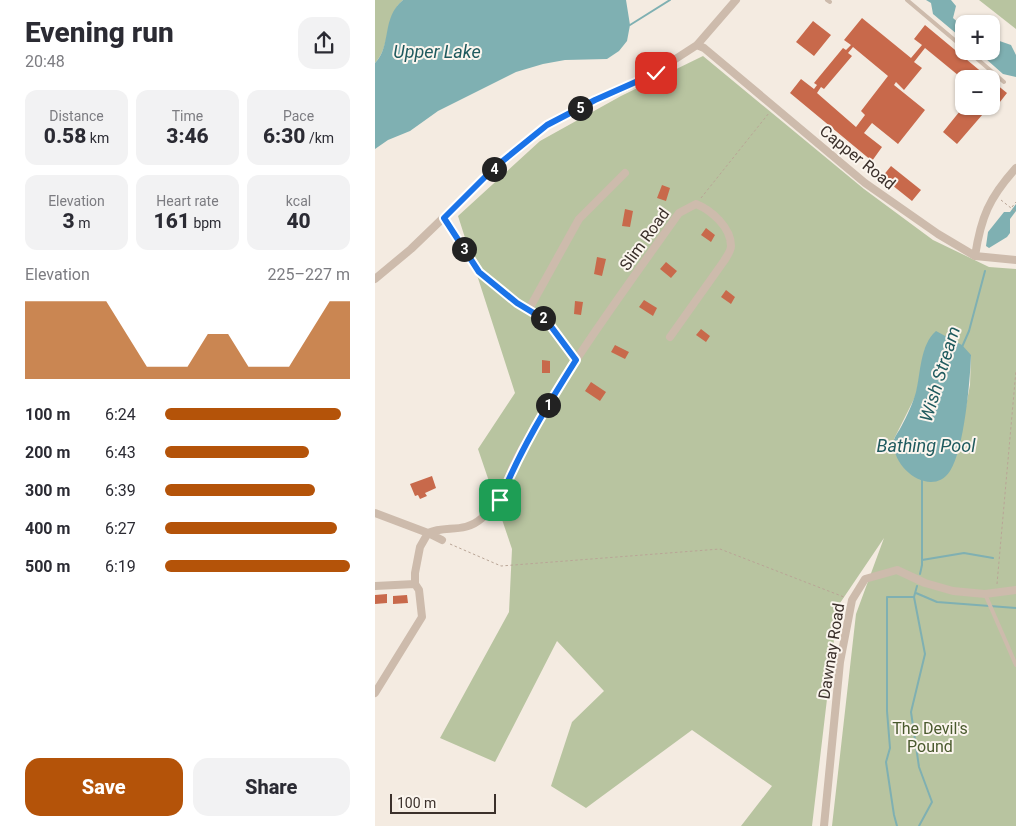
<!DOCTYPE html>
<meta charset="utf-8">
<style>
body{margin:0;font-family:Roboto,sans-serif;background:#f2f2f3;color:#2b2b33;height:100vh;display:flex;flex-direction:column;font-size:19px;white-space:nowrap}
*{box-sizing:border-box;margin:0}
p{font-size:16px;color:#7c7c81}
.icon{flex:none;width:28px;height:28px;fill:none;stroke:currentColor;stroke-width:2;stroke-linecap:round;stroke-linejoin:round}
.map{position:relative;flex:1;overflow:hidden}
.drawer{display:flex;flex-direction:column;background:#fff;width:375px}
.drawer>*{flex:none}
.buttons{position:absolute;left:580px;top:15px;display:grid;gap:10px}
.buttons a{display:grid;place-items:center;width:45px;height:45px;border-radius:10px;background:#fff;box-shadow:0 1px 4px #0004;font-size:25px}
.scale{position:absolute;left:15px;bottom:12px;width:106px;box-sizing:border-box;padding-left:5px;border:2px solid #3b302b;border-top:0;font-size:14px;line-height:18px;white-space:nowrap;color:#3b302b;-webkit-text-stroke:4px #fbf5ee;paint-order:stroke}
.pin{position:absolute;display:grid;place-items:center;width:42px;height:42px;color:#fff;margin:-21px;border-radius:10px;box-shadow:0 2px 8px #0006}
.km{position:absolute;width:25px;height:25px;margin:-12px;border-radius:50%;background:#222;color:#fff;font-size:14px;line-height:25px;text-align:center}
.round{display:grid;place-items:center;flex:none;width:52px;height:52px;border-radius:15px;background:#f2f2f3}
.summary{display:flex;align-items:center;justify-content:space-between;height:85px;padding:0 25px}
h1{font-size:28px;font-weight:800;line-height:38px}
.figures{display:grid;grid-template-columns:repeat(3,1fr);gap:8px;height:85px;padding:5px 25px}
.figures div{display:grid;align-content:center;border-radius:12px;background:#f2f2f3;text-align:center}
.figures b{font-size:21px;font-weight:800}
.figures small{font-size:14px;font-weight:400}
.figures p{font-size:14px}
.chart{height:140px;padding:10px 25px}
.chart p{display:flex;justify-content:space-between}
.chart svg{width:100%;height:90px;margin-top:5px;fill:#b45309;opacity:.7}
.action{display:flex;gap:10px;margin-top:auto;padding:10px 25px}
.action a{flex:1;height:58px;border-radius:15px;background:#b45309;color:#fff;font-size:20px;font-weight:800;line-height:58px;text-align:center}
.action a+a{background:#f2f2f3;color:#2b2b33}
ul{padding:0 25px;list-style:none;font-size:16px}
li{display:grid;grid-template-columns:80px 60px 1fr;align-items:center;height:38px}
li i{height:12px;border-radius:6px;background:#b45309}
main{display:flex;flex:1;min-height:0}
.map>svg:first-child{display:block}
.green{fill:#b8c4a0;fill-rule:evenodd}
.water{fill:#7fb0b2}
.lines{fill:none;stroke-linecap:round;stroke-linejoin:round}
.stream{stroke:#7fb0b2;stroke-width:2}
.building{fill:#c8694b;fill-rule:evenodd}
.path{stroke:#b9a596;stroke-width:1;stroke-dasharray:2.5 2.5;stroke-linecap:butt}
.lane{stroke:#cdbbac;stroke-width:4}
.street{stroke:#cdbbac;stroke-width:8}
.route-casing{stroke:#fff;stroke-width:10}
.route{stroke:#1a73e8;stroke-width:6}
.labels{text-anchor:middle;stroke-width:4;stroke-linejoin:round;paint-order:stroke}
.street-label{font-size:16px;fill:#3b302b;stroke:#fbf5ee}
.park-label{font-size:16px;fill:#4a5a2e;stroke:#fbf5ee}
.water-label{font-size:18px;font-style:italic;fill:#1f5a5e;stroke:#fbf5ee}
</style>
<main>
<section class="drawer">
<div class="summary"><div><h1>Evening run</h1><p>20:48</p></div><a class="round"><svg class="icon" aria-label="share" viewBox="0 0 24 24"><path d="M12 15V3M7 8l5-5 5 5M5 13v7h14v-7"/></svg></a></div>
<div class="figures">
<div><p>Distance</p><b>0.58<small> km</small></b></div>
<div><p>Time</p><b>3:46</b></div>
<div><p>Pace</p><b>6:30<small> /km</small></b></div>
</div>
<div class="figures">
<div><p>Elevation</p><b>3<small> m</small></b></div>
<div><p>Heart rate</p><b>161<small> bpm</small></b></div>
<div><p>kcal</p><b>40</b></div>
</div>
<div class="chart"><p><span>Elevation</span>225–227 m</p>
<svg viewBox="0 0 160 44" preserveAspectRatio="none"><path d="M0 44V6L10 6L20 6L30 6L40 6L50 22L60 38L70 38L80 38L90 22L100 22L110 38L120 38L130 38L140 22L150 6L160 6V44z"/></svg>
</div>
<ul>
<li><b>100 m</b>6:24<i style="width:95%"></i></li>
<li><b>200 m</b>6:43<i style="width:78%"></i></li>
<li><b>300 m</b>6:39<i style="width:81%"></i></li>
<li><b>400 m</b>6:27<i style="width:93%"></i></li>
<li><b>500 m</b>6:19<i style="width:100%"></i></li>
</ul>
<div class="action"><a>Save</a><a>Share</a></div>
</section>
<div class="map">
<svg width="641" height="826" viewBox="0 0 641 826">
<rect width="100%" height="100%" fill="#f4ebe1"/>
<path class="green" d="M0,0H28C10,15 16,47 0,63Z
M604,0H641V29Z
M328,56L489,189L558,240L614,267L641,269V826H457L481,614L509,538L463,606L437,826H366L397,786L317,730L211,808L176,786L197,722L229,691L182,641L120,762L65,738L134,612L137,549L103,449L140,393L83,216L165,141L246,96ZM550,349L596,355L595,385L584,443L519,439L541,395Z"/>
<path class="water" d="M28,0H251L255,25L252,41L244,51L232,59L190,60L168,64L141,72L63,111L35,131L13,140L0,149V63C17,46 6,18 28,0Z
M551,0H576L581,6L578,18L589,28V40L558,14L556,3Z
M616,38L636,45L641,55V77L628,74L602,51H616Z
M641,204V211L635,219V233L632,237L614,248L611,246L613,232L629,212H635Z
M561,331L587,345L596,355C595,382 589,450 575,471C557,499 515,468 519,440C520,436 524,431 526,427C532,416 538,403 541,392C546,372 545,345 561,331Z"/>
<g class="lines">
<path class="stream" d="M255,25L295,0
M587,347L594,331L610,271
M547,560L589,553L618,558
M545,574L547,565V478
M542,586L539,597L550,654L536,712L544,767L557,802L544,826
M541,593L562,602L641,608
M522,826L519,815L511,762L515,748L512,711V597H539"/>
</g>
<path class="building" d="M487,18L536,58L547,45L539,39L550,25L615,79H589V80L550,48L539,62L547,68L529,90L521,82L519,85L550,110L523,144L497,123L489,133L507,147L497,161L415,93L426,79L439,89L442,85L439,83L468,48L471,50L476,45L469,40ZM478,47L513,76L486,111L490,115L481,127L442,93L446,87L449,89L477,56L473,53Z
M438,21L456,35L439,56L421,42Z
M616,80L632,93L621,107L616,103Z
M589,106L614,107L582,144L568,132Z
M516,166L546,190L537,201L507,177Z
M287,185L295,188L291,201L282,198Z
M250,209L258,211L255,227L247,226Z
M331,228L340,235L336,242L326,235Z
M222,257L231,259L227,276L219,274Z
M291,262L302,271L296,278L285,269Z
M351,290L360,297L356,304L346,297Z
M269,300L282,308L278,316L264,307Z
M200,301L208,302L206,315L199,314Z
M326,329L335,336L331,342L321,335Z
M240,345L254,352L250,359L236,352Z
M167,360L175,361V373H167Z
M216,382L231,392L225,401L210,391Z
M57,476L61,488L50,493L52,496L45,499L43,495L40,496L35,484Z
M12,594V603L0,604V595Z
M32,595L33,603L18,604V596Z"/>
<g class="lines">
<path class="path" d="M326,198L394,113
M626,200L641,212
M637,207L641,202
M75,544L126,566L345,549L469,597
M622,584L641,370"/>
<path class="lane" d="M452,0L455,2
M532,0L589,48
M593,51L629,82
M610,594L641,665"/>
<path class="street" d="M322,45L329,48L490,183L563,234L600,256L641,260
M69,218L104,272L142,303L172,321L201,360
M600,256C606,217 614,198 641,168
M0,279L36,249L119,169L173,125L220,100L268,80L322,45L361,0
M154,309L204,219L250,173
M0,513L53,533L67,540
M53,533C71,525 89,534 107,518C126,503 130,485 139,464C146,450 154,437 161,424C204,351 255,282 304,213L321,204C336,210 356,227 356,246C356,251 352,256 349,261L295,337
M0,586L40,584
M0,693L47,617L44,590L40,584V573L45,547L53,533
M449,826L465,662L477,600L490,579L522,570L550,583L578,591L610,594L641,590"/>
</g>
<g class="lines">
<defs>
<path id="route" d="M125,500C145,450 172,406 201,360L172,321L142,303L104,272L69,218L119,168L172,125L220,100L281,73"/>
</defs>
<use href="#route" class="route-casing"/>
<use href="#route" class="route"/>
</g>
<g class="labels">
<g class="street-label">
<text transform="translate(483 157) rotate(39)" y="6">Capper Road</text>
<text transform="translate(269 239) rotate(-54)" y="6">Slim Road</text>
<text transform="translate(456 651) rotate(-81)" y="6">Dawnay Road</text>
</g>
<g class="park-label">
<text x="555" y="734">The Devil's<tspan x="555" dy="18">Pound</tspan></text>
</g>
<g class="water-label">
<text x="62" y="58">Upper Lake</text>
<text transform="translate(565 374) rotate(-73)" y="6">Wish Stream</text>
<text x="551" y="452">Bathing Pool</text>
</g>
</g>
</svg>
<div class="buttons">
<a>+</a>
<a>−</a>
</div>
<div class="scale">100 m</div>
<div class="pin" style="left:125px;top:500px;background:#1e9e55"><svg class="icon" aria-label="arrive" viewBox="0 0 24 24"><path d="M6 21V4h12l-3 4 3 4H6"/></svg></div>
<div class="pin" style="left:281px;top:73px;background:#d93025"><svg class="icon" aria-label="check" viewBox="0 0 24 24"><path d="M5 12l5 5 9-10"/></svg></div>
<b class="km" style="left:173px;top:405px">1</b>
<b class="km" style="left:168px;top:318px">2</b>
<b class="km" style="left:89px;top:249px">3</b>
<b class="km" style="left:119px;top:169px">4</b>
<b class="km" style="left:205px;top:108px">5</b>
</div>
</main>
